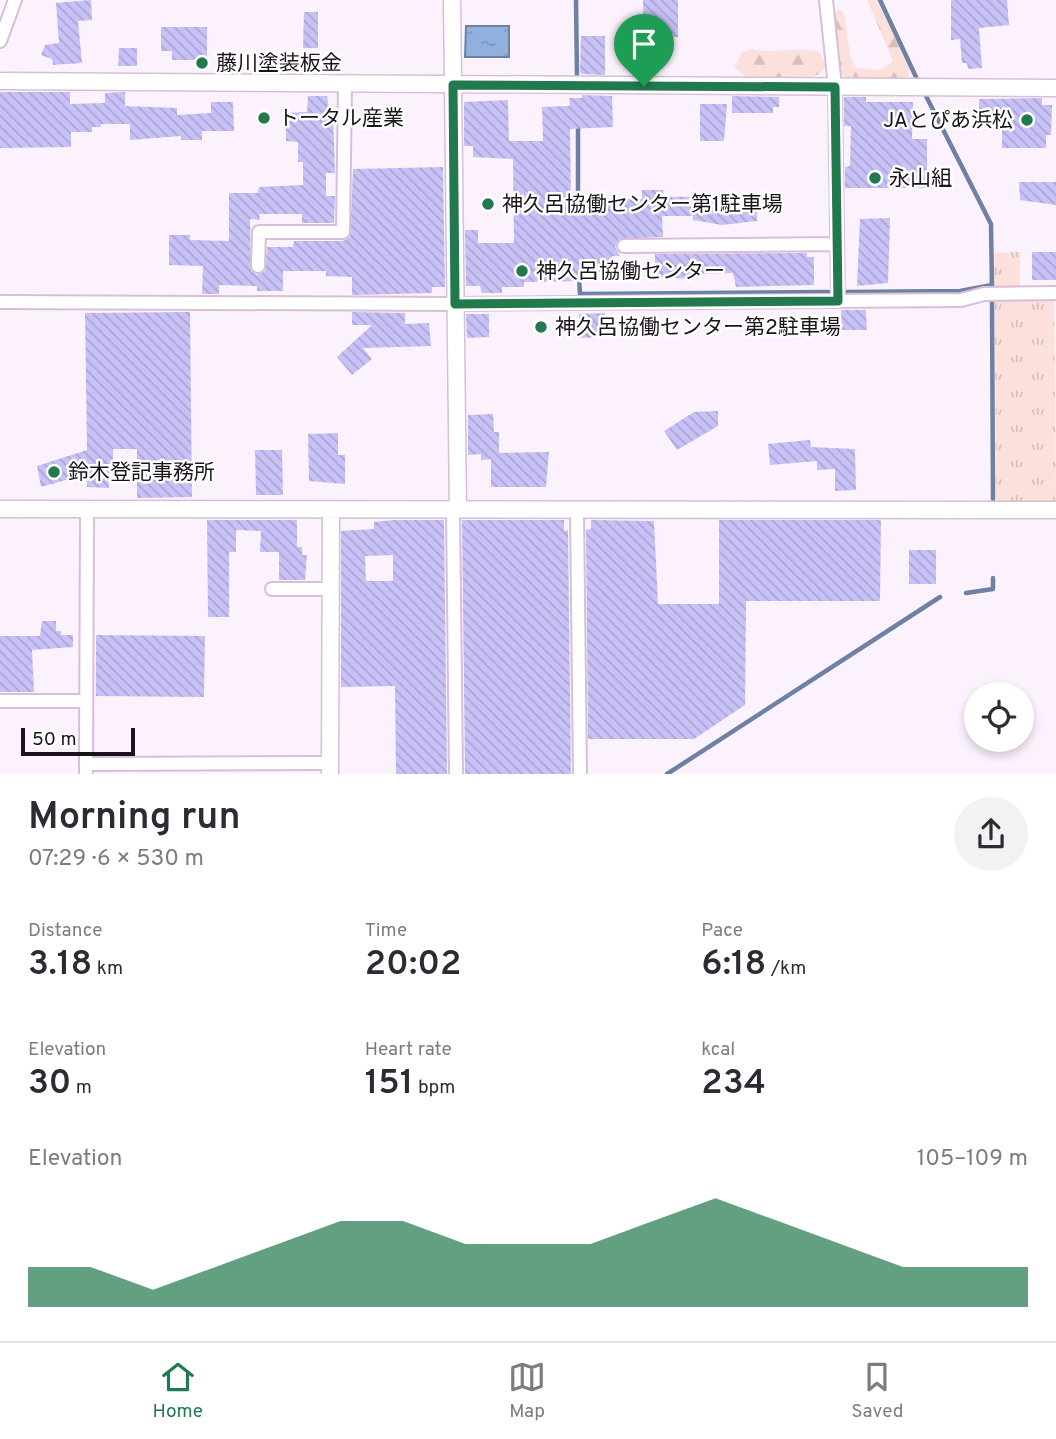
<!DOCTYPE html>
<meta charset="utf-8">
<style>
body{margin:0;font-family:Overpass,"Noto Sans JP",sans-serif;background:#f2f2f3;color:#2b2b33;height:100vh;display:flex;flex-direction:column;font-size:26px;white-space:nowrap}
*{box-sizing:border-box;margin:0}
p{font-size:23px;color:#7c7c81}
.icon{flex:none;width:38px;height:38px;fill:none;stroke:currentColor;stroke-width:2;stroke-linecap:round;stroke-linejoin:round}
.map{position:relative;height:774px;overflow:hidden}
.details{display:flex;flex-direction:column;background:#fff;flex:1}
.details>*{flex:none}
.buttons{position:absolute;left:964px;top:682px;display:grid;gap:14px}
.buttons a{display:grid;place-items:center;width:70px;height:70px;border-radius:50%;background:#fff;box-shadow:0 4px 10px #0003;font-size:35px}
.scale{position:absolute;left:21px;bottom:18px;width:114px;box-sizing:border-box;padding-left:7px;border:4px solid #1b131c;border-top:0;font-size:19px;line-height:24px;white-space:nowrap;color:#1b131c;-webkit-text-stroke:5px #fff;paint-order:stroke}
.pin{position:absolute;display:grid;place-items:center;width:60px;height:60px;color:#fff;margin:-72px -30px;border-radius:50% 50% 50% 0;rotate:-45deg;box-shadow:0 0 7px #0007}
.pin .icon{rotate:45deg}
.round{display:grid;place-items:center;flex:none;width:74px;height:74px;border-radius:37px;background:#f2f2f3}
.overview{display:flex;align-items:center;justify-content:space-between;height:119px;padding:0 28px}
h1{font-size:38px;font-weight:600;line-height:52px}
.metrics{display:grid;grid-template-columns:repeat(3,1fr);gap:10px;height:119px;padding:7px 28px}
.metrics div{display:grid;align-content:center}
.metrics b{font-size:35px;font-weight:600}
.metrics small{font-size:19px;font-weight:400}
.metrics p{font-size:19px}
.chart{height:196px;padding:14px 28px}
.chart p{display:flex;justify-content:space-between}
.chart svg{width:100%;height:126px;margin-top:7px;fill:#21794d;opacity:.7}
.tabs{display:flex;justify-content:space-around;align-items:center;height:98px;border-top:2px solid #e1e1e2;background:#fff;font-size:19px;color:#7c7c81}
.tabs a{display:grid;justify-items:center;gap:4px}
.tabs .on{color:#21794d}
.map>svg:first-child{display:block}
.forest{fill:url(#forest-firs)}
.park{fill:url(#park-tufts)}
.water{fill:url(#water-ripples);stroke:#6d81a4;stroke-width:2}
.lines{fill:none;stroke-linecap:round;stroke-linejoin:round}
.stream{stroke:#6d81a4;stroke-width:4.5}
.building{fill:url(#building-back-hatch);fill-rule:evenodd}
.minor-casing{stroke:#d7bfd8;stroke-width:16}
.tertiary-casing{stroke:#d7bfd8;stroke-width:19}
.minor{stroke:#fff;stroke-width:12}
.tertiary{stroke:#fff;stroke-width:16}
.route-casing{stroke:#fff;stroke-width:14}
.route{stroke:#21794d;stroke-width:9}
.poi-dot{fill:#21794d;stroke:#fff;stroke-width:2.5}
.labels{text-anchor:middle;stroke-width:5;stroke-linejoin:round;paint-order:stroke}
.poi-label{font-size:21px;fill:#1b131c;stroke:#fff;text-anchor:start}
</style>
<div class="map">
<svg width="1056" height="774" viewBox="0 0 1056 774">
<defs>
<pattern id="forest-firs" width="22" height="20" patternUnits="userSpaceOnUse" patternTransform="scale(1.75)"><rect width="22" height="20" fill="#fce0db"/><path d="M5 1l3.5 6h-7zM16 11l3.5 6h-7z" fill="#d7bfbb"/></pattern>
<pattern id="park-tufts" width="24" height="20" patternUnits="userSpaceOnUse" patternTransform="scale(1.75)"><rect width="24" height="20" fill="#fce0db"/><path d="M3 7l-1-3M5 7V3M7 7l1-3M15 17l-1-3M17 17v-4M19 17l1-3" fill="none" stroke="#d7bfbb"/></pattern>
<pattern id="water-ripples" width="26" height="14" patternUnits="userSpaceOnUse" patternTransform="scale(1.75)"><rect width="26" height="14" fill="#90b0de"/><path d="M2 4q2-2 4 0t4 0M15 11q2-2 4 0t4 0" fill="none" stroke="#7c96be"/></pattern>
<pattern id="building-back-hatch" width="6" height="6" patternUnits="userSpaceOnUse" patternTransform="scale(1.75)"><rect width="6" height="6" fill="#c8c1f7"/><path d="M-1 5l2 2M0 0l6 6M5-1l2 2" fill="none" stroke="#aba5d3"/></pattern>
</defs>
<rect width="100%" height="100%" fill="#fcf2fd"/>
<path class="forest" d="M867,0H877L910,70L908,78L849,79L841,74L834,15L839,9L844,13L850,55L856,68L880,70L893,61Z
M751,49C774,54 797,46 819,52L827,65C816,88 769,78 748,78L734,67L742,52Z"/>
<path class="park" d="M1020,252V288H994V253Z
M1054,299L1056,502H996L995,300Z"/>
<path class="water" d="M466,26H509V57H465Z"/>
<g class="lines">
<path class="stream" d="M576,0L577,77
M880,0L916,77
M926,96L991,224L992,287
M578,125V204
M579,276L580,294L828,292
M847,292L960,291L992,285
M992,302L993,499
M966,593L993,589V578
M667,774L940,597"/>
</g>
<path class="building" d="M91,0L92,20L78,21L82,63L53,65L52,59L41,55L45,45L59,43L56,3Z
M643,0H678V37H660V31H644Z
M951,0H1007L1009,25L979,28L982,68L968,69L967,63H962L960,39L951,40Z
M304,12H318V48H303Z
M161,27H207V60H172V51H161Z
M581,36H605V75L582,74L580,72Z
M119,48H137V66H118Z
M0,92H70V104L105,103V93L125,92V106L177,108V115L211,113V102H233L234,131H202V140H181V136L130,140V124H101V127H92V132H71V147L0,148Z
M582,95L612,96L613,127L570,129L571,200L642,199V190H663L664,197L757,196V221L722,225L693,220V216H662L663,237L619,239L615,247L620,256H612V272H591V281L524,282V287H502V293H482L480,286H466L465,230H478V243H514L513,159L473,157V146H464V102L508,100L509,141H543L542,107L570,106L569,98H582Z
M308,96H327L330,113H333L335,173H326V196H335L334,223H302V214H259L260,220L250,219L251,271L257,275L265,271L267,247H293L294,241H343L350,237L353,169L443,167L445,287H432V293L352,295V277L326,276V271H283V291H257V286L219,285V294H202L203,266L169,265V235H190V240L229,241V193H258L259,187L303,185V162H298V142L286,141V113L307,112Z
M732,96L779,97V107H773V113H732Z
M844,97H866V102H913L912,139H927V188H845V167L850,166L851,126H844Z
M1042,98V105H1052L1051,135H1046V148H1002V114L979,113V99Z
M700,104H727L724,141H700Z
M1019,182H1056V205L1020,200Z
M890,218L888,283L857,286L860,219Z
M1032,252H1056V280H1032Z
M807,253V257H814V285L736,287L733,273L691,274V279L655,277V254Z
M841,310H866L867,330H842Z
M190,312L192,497L137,498V449H113V472L108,473L109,488L87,487V474L41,487L37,466L87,450L85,313Z
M352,312L405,313V324L429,323L431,346L363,348L372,359L352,375L337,357L372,325H352Z
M605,313L606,337L580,338L579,314Z
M466,314H489V337L467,338Z
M718,411V426L677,450L664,431L694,412Z
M493,414L494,432H499V453L549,452L546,487H491V459L481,460V454L468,455V415Z
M338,433V455H345V484L309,481L308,434Z
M810,440L811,447L855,449L856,490L835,491V469L817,470V461L770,465L768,444Z
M255,450H282L283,495H256Z
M207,520H297V547H302V555H307L305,580H279V552H260L261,531L236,530V552H229V617H208Z
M393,520H444L447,774H396L395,686L341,687V531L374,529V522ZM393,555V581H366L365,556Z
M462,520H564V531L568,530L571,774H465Z
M591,520L654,521L658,604H719V520H881L880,601H746L745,705L694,739H588L586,530L591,529Z
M909,550H936V584H909Z
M42,621H56V631H61V635H73V647L32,650L34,692H0V636H40Z
M96,635L205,636L204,697L96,696Z"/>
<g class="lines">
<defs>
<path id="minor" d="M826,0L835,87L838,301
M0,41L15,0
M624,246L837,244
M258,266L259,232H343L345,84
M0,302L455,304L961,300L984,294L1056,293
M453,509L456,774
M577,510L580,774
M272,589H331
M0,701H86
M86,764L330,763
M86,774L87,509"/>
<path id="tertiary" d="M452,0L458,510
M0,81L1056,88
M0,509L1056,510
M330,774L331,510"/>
</defs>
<use href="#minor" class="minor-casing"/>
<use href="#tertiary" class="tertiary-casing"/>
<use href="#minor" class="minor"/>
<use href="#tertiary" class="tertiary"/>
</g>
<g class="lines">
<defs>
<path id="route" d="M453,85L835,87L838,301L455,304Z"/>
</defs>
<use href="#route" class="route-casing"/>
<use href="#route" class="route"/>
</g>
<g class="poi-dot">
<circle cx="202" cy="63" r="7"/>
<circle cx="264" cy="118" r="7"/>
<circle cx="1027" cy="120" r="7"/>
<circle cx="875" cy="178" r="7"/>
<circle cx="488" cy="204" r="7"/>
<circle cx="522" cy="271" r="7"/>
<circle cx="541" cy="327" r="7"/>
<circle cx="54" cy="472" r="7"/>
</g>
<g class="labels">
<g class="poi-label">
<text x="216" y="70">藤川塗装板金</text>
<text x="278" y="125">トータル産業</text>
<text x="1013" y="127" text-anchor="end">JAとぴあ浜松</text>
<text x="889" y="185">永山組</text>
<text x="502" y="211">神久呂協働センター第1駐車場</text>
<text x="536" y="278">神久呂協働センター</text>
<text x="555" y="334">神久呂協働センター第2駐車場</text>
<text x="68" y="479">鈴木登記事務所</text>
</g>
</g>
</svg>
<div class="buttons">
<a><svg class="icon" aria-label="locate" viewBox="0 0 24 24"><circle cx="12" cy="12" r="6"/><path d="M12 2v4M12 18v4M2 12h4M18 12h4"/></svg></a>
</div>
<div class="scale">50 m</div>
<div class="pin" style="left:644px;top:86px;background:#1e9e55"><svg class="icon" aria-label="arrive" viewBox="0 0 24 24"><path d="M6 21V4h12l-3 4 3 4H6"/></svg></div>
</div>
<section class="details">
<div class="overview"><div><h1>Morning run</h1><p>07:29 · 6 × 530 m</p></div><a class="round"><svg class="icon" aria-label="share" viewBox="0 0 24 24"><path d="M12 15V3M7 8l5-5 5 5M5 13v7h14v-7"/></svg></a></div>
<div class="metrics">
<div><p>Distance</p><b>3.18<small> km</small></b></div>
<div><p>Time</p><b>20:02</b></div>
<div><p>Pace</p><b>6:18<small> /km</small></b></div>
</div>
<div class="metrics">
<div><p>Elevation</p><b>30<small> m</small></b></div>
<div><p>Heart rate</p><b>151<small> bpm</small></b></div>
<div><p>kcal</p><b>234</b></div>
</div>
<div class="chart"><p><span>Elevation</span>105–109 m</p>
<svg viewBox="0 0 160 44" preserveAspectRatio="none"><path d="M0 44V30L10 30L20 38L30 30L40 22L50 14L60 14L70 22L80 22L90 22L100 14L110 6L120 14L130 22L140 30L150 30L160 30V44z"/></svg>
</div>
</section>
<nav class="tabs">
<a class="on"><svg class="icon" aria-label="home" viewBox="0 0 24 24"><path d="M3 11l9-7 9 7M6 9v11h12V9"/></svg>Home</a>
<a><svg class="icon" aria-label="map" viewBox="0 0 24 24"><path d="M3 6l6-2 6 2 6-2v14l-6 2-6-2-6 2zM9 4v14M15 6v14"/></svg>Map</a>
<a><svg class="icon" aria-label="saved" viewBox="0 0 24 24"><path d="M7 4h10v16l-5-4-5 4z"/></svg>Saved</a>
</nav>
